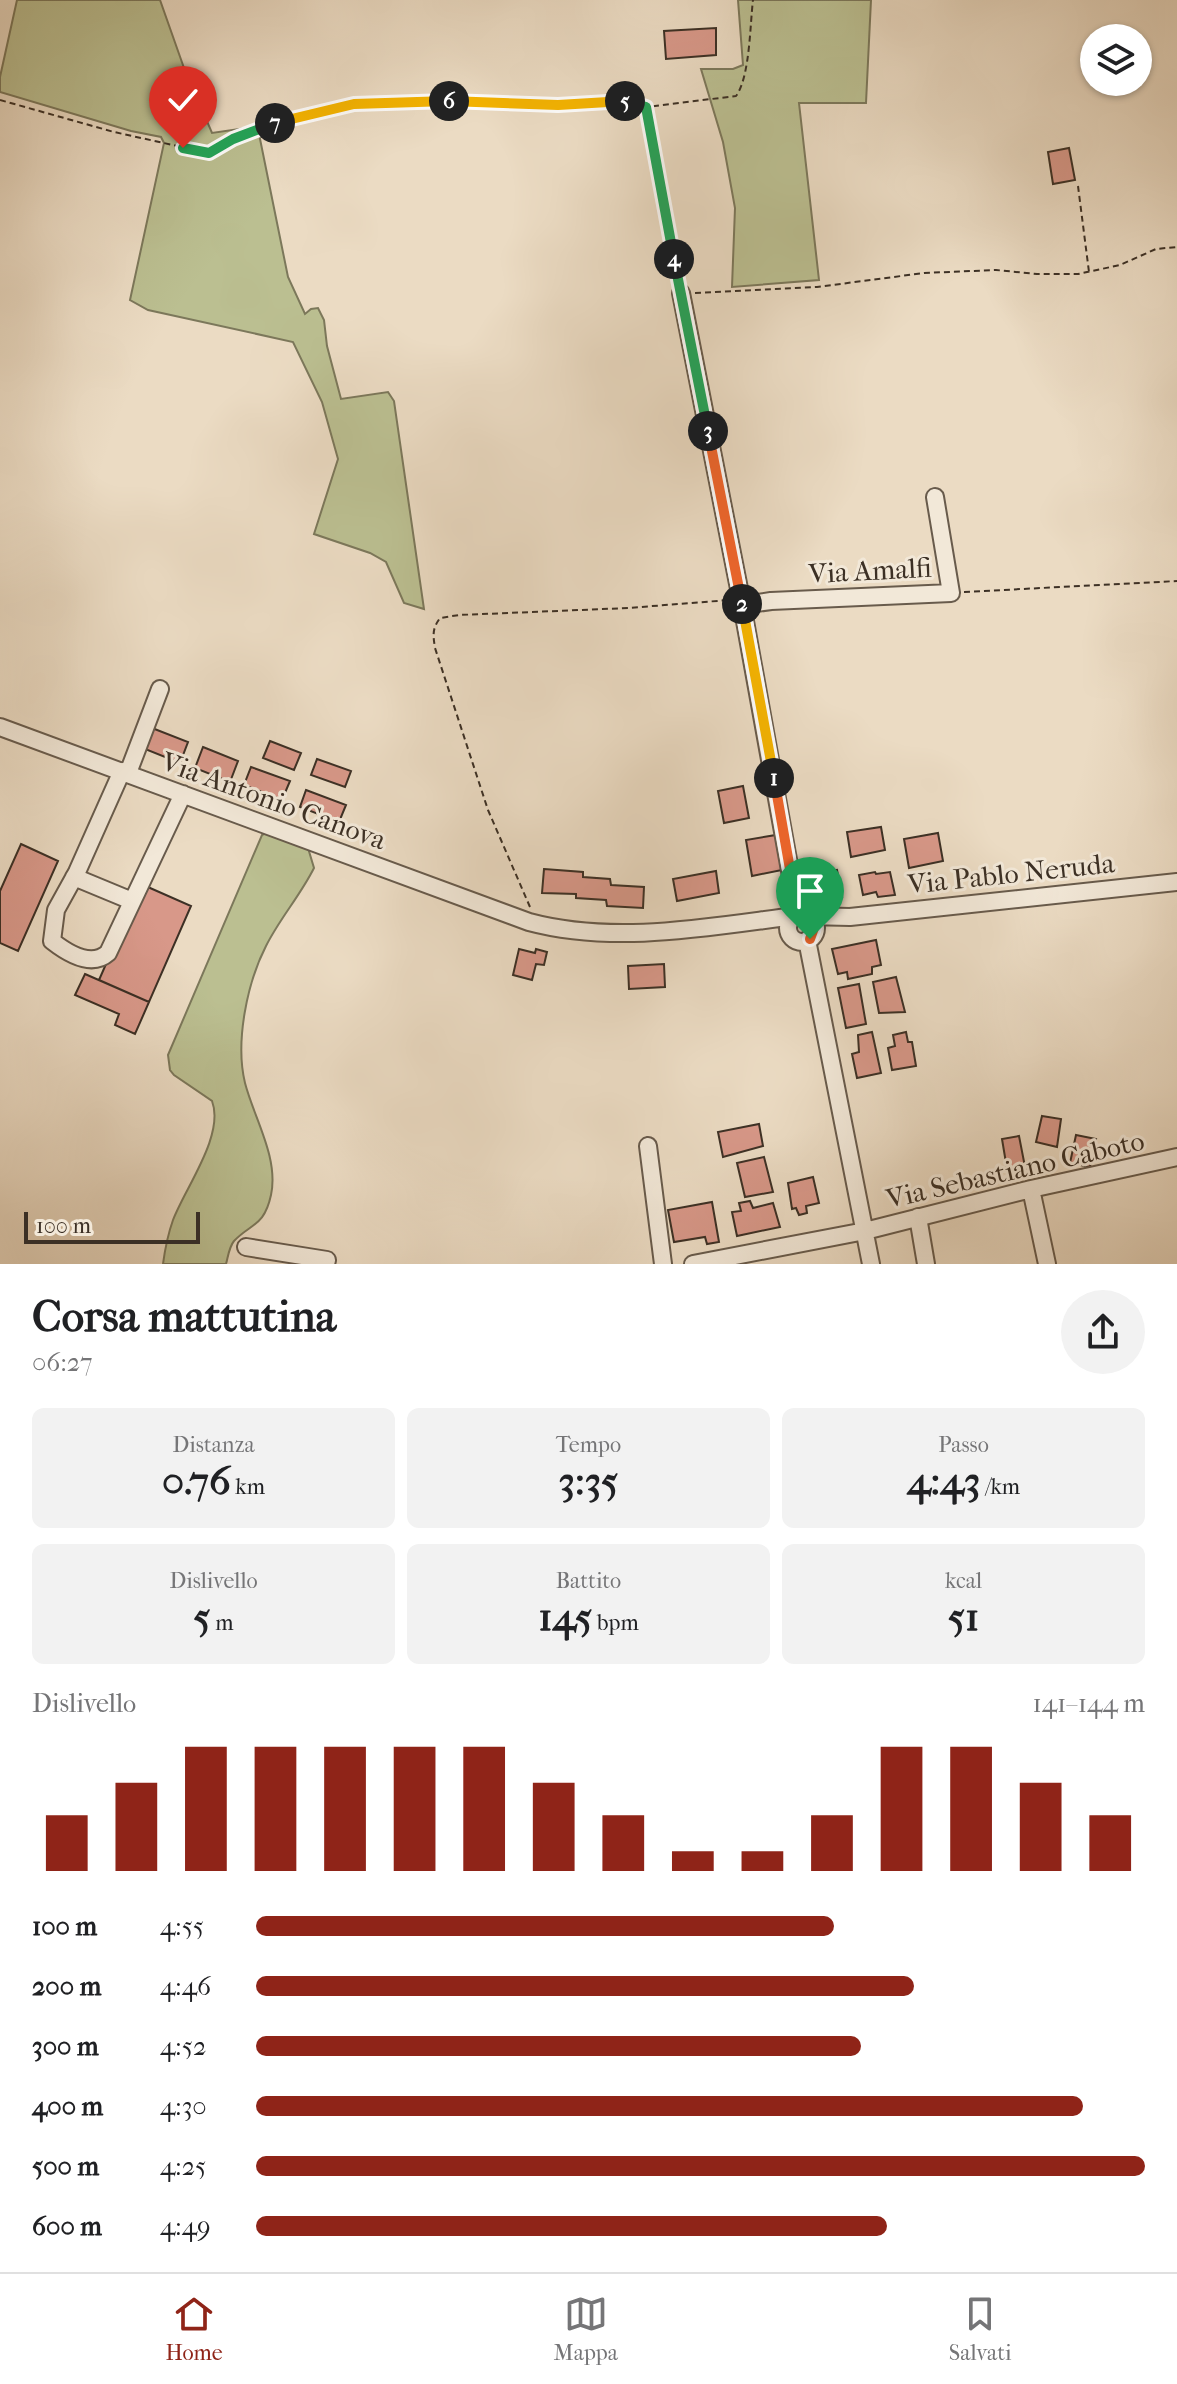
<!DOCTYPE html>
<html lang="it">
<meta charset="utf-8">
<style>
body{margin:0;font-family:"IM FELL French Canon",serif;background:#f2f2f2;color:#202124;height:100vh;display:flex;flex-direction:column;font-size:30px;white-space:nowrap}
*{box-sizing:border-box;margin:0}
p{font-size:26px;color:#757577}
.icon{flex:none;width:44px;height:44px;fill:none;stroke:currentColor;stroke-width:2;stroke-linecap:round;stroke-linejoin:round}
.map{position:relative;height:1264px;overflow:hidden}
.details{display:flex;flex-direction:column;background:#fff;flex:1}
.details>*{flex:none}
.controls{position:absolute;left:1080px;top:24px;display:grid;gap:16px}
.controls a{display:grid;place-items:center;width:72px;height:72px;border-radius:50%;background:#fff;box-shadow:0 2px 6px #0004;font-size:40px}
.scale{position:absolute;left:24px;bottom:20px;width:176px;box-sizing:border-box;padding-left:8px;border:4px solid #3c3025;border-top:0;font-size:22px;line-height:28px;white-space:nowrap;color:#3c3025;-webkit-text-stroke:6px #f2e8d8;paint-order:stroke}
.pin{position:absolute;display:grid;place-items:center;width:68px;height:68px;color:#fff;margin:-82px -34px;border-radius:50% 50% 50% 0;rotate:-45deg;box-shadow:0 0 8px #0007}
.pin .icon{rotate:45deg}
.km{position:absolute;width:40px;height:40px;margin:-20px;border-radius:50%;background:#222;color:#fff;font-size:22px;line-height:40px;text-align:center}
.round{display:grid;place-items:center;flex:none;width:84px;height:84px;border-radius:42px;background:#f2f2f2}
.summary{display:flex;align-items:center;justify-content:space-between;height:136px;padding:0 32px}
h1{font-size:44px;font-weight:800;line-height:60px}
.figures{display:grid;grid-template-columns:repeat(3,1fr);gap:12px;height:136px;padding:8px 32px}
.figures div{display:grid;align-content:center;border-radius:12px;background:#f2f2f2;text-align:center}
.figures b{font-size:40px;font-weight:800}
.figures small{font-size:22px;font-weight:400}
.figures p{font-size:22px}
.chart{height:224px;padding:16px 32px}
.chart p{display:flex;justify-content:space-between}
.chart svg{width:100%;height:144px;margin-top:8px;stroke:#8f2418;stroke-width:6}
ul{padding:0 32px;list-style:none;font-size:26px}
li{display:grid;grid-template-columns:128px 96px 1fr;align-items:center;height:60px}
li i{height:20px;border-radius:10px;background:#8f2418}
.dock{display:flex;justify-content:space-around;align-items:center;height:112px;border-top:2px solid #e0e0e0;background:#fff;font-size:22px;color:#757577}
.dock a{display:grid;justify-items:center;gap:4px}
.dock .selected{color:#8f2418}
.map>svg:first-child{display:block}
.green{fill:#bbbf91;stroke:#7c785b;stroke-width:2}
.building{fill:#d89889;stroke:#3c3025;stroke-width:2}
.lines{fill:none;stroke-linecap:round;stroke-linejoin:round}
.minor-casing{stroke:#685b4c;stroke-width:20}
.path{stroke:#3c3025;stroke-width:2;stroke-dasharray:6 4;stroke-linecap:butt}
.minor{stroke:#f2e8d8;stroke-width:16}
.split-1-casing{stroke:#fff;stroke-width:16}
.split-2-casing{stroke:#fff;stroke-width:16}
.split-3-casing{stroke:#fff;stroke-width:16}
.split-4-casing{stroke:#fff;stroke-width:16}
.split-5-casing{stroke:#fff;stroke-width:16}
.split-6-casing{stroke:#fff;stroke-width:16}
.split-7-casing{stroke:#fff;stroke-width:16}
.split-8-casing{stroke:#fff;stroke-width:16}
.split-1{stroke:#f0652b;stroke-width:10}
.split-2{stroke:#f5b400;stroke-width:10}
.split-3{stroke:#f0652b;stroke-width:10}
.split-4{stroke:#22a559;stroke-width:10}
.split-5{stroke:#22a559;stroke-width:10}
.split-6{stroke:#f5b400;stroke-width:10}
.split-7{stroke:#f5b400;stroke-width:10}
.split-8{stroke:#22a559;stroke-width:10}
.labels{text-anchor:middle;stroke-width:6;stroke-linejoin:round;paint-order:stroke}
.street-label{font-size:28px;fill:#3c3025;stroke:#f2e8d8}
</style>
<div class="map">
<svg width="1177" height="1264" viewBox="0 0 1177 1264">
<rect width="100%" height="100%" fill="#ebdbc3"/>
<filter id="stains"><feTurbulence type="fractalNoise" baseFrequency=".0025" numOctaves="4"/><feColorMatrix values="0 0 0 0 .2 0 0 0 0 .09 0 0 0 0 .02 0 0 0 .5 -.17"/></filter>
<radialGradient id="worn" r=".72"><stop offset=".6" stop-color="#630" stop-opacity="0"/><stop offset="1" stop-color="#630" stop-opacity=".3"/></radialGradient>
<path class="green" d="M17,0H160L184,68L212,133L246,128L259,134L288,277L305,314L311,309L318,308L324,320L327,346L341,399L388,392L394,401L424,609L404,603L386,562L370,553L314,534L338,459L322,402L293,342L148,310L130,300L164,143L161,137L131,131L0,92V77Z
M738,0H871L866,103H799L819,280L732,287L735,208L723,142L701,69H733L743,65Z
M268,832L308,848L314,868C300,896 280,918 266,946C247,983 235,1042 245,1083C254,1118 279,1158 271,1195C264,1227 251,1223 234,1241C229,1247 228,1257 226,1264H163C165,1249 168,1234 173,1220C185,1188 225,1135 212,1101L174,1075L170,1070L168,1055L262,835Z"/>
<path class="building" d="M716,28V55L666,59L664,31Z
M1069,148L1075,180L1053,184L1048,152Z
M152,728L188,742L180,763L145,749Z
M270,741L301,753L294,770L263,758Z
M203,747L238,761L230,782L195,768Z
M317,759L351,771L345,787L311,775Z
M251,767L290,781L282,800L244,785Z
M743,786L749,818L724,823L718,791Z
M306,790L346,805L339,822L300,807Z
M881,827L885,850L851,857L847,832Z
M938,833L943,861L909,868L904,839Z
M776,835L782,870L752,876L746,840Z
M21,844L58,861L18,951L0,943V891Z
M544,869L583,872V877L610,879L611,885L644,887L643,908L607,906L606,900L576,898V894L542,893Z
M837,870L842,897L816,901L812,874Z
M716,871L719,893L677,901L673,879Z
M875,872L876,874L890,872L895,895L878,897L876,892L863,895L859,875Z
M141,884L191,906L149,1002L99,980Z
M876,940L881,965L872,967V974L848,979L847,972L838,974L832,949Z
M519,949L535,953L536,949L547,952L544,965L536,964L532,980L513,975Z
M664,964L665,987L629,989L628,966Z
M85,974L149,1002L135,1034L115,1025L119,1014L75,995Z
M896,977L905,1012L879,1013L873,982Z
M859,984L866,1024L846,1028L838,988Z
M872,1032L881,1073L857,1078L852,1054L859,1052L858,1035Z
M906,1032L908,1042H912L916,1066L892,1070L888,1048L895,1046L893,1035Z
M1042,1116L1061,1119L1057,1147L1036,1142Z
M759,1124L763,1146L723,1157L718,1132Z
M1076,1135L1096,1139L1090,1167L1070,1163Z
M1019,1136L1026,1172L1008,1175L1002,1139Z
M764,1157L773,1192L745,1197L737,1163Z
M813,1177L819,1203L806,1206L807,1213L799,1215L796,1208L792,1209L788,1183Z
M750,1201L753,1208L773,1203L780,1227L737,1236L732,1212L741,1211L739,1203Z
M712,1202L719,1242L707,1244L705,1237L674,1242L668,1210Z"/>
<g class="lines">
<defs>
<path id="minor" d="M681,293L741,599L798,915
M743,605L771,601L951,593L935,497
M0,727L529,922C615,945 708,927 795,916
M122,771L77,872L56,910L52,941C66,952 91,968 108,953L183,794
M128,773L160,689
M74,877L132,901
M788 928a14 14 0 1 1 28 0a14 14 0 1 1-28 0Z
M807,916L850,917L1177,882
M807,940L871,1264
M648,1146L663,1264
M1031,1189L1047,1264
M918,1217L926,1264
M246,1247L327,1260L326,1264
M693,1264L865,1231L1031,1189L1177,1157"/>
</defs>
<use href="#minor" class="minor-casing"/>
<path class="path" d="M0,100L114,132L209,153L251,131L354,104L447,101L558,105L626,101L646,107
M1078,186L1089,272
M678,277L646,107L736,96C750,77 750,24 753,0
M695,293L817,287L924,273L996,270L1037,274H1078L1120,265L1156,249L1177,247
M964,592L1177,581
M530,907L488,810L435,648C433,635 432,629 440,618L459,615L628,608L729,600"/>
<use href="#minor" class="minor"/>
</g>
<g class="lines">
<defs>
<path id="split-1" d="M774,778L798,915L807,916L815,925L810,939"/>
<path id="split-2" d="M742,604L774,778"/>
<path id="split-3" d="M708,431L742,604"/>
<path id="split-4" d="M674,259L708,431"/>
<path id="split-5" d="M625,101L646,107L674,259"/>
<path id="split-6" d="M449,101L558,105L625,101"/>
<path id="split-7" d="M275,123L354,104L449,101"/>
<path id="split-8" d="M183,148L209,153L233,139L275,123"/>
</defs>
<use href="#split-1" class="split-1-casing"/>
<use href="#split-2" class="split-2-casing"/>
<use href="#split-3" class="split-3-casing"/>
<use href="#split-4" class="split-4-casing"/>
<use href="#split-5" class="split-5-casing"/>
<use href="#split-6" class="split-6-casing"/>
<use href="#split-7" class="split-7-casing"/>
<use href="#split-8" class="split-8-casing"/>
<use href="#split-1" class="split-1"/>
<use href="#split-2" class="split-2"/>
<use href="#split-3" class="split-3"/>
<use href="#split-4" class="split-4"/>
<use href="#split-5" class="split-5"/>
<use href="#split-6" class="split-6"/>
<use href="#split-7" class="split-7"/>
<use href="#split-8" class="split-8"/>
</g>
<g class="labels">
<g class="street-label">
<text transform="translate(870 570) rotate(-3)" y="10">Via Amalfi</text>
<text transform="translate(274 800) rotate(20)" y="10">Via Antonio Canova</text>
<text transform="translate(1011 873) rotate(-6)" y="10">Via Pablo Neruda</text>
<text transform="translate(1015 1169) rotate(-13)" y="10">Via Sebastiano Caboto</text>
</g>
</g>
<rect width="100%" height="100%" filter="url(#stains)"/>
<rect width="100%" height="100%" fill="url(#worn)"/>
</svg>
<div class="controls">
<a><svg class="icon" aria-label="layers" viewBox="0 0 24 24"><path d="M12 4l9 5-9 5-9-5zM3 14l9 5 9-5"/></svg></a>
</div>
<div class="scale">100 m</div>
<div class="pin" style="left:810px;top:939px;background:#1e9e55"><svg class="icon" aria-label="arrive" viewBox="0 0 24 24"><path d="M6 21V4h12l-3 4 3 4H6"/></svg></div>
<div class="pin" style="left:183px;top:148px;background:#d93025"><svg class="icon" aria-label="check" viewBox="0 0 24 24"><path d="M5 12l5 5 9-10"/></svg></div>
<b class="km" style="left:774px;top:778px">1</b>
<b class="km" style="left:742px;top:604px">2</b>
<b class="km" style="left:708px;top:431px">3</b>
<b class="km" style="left:674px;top:259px">4</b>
<b class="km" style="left:625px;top:101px">5</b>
<b class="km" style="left:449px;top:101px">6</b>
<b class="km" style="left:275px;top:123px">7</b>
</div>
<section class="details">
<div class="summary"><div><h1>Corsa mattutina</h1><p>06:27</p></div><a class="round"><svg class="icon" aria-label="share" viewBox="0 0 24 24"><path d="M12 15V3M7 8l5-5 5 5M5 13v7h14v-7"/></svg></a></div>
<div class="figures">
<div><p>Distanza</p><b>0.76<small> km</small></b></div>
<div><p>Tempo</p><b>3:35</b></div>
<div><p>Passo</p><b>4:43<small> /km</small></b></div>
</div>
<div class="figures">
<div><p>Dislivello</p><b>5<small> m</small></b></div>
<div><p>Battito</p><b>145<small> bpm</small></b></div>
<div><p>kcal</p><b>51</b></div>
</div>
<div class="chart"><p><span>Dislivello</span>141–144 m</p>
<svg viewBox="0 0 160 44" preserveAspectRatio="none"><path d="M5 44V27M15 44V17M25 44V6M35 44V6M45 44V6M55 44V6M65 44V6M75 44V17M85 44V27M95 44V38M105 44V38M115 44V27M125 44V6M135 44V6M145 44V17M155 44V27"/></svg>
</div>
<ul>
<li><b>100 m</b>4:55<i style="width:65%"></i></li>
<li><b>200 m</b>4:46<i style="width:74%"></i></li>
<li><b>300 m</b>4:52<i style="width:68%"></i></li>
<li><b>400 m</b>4:30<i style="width:93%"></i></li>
<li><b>500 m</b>4:25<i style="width:100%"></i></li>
<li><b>600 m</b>4:49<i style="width:71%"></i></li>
</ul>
</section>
<nav class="dock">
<a class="selected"><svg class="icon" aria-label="home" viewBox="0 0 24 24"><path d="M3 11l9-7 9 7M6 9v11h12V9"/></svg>Home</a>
<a><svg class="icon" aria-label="map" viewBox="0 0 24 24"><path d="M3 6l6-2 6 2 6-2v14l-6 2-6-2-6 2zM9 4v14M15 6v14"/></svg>Mappa</a>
<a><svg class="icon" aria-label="saved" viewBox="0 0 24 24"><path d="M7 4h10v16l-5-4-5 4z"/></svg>Salvati</a>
</nav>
